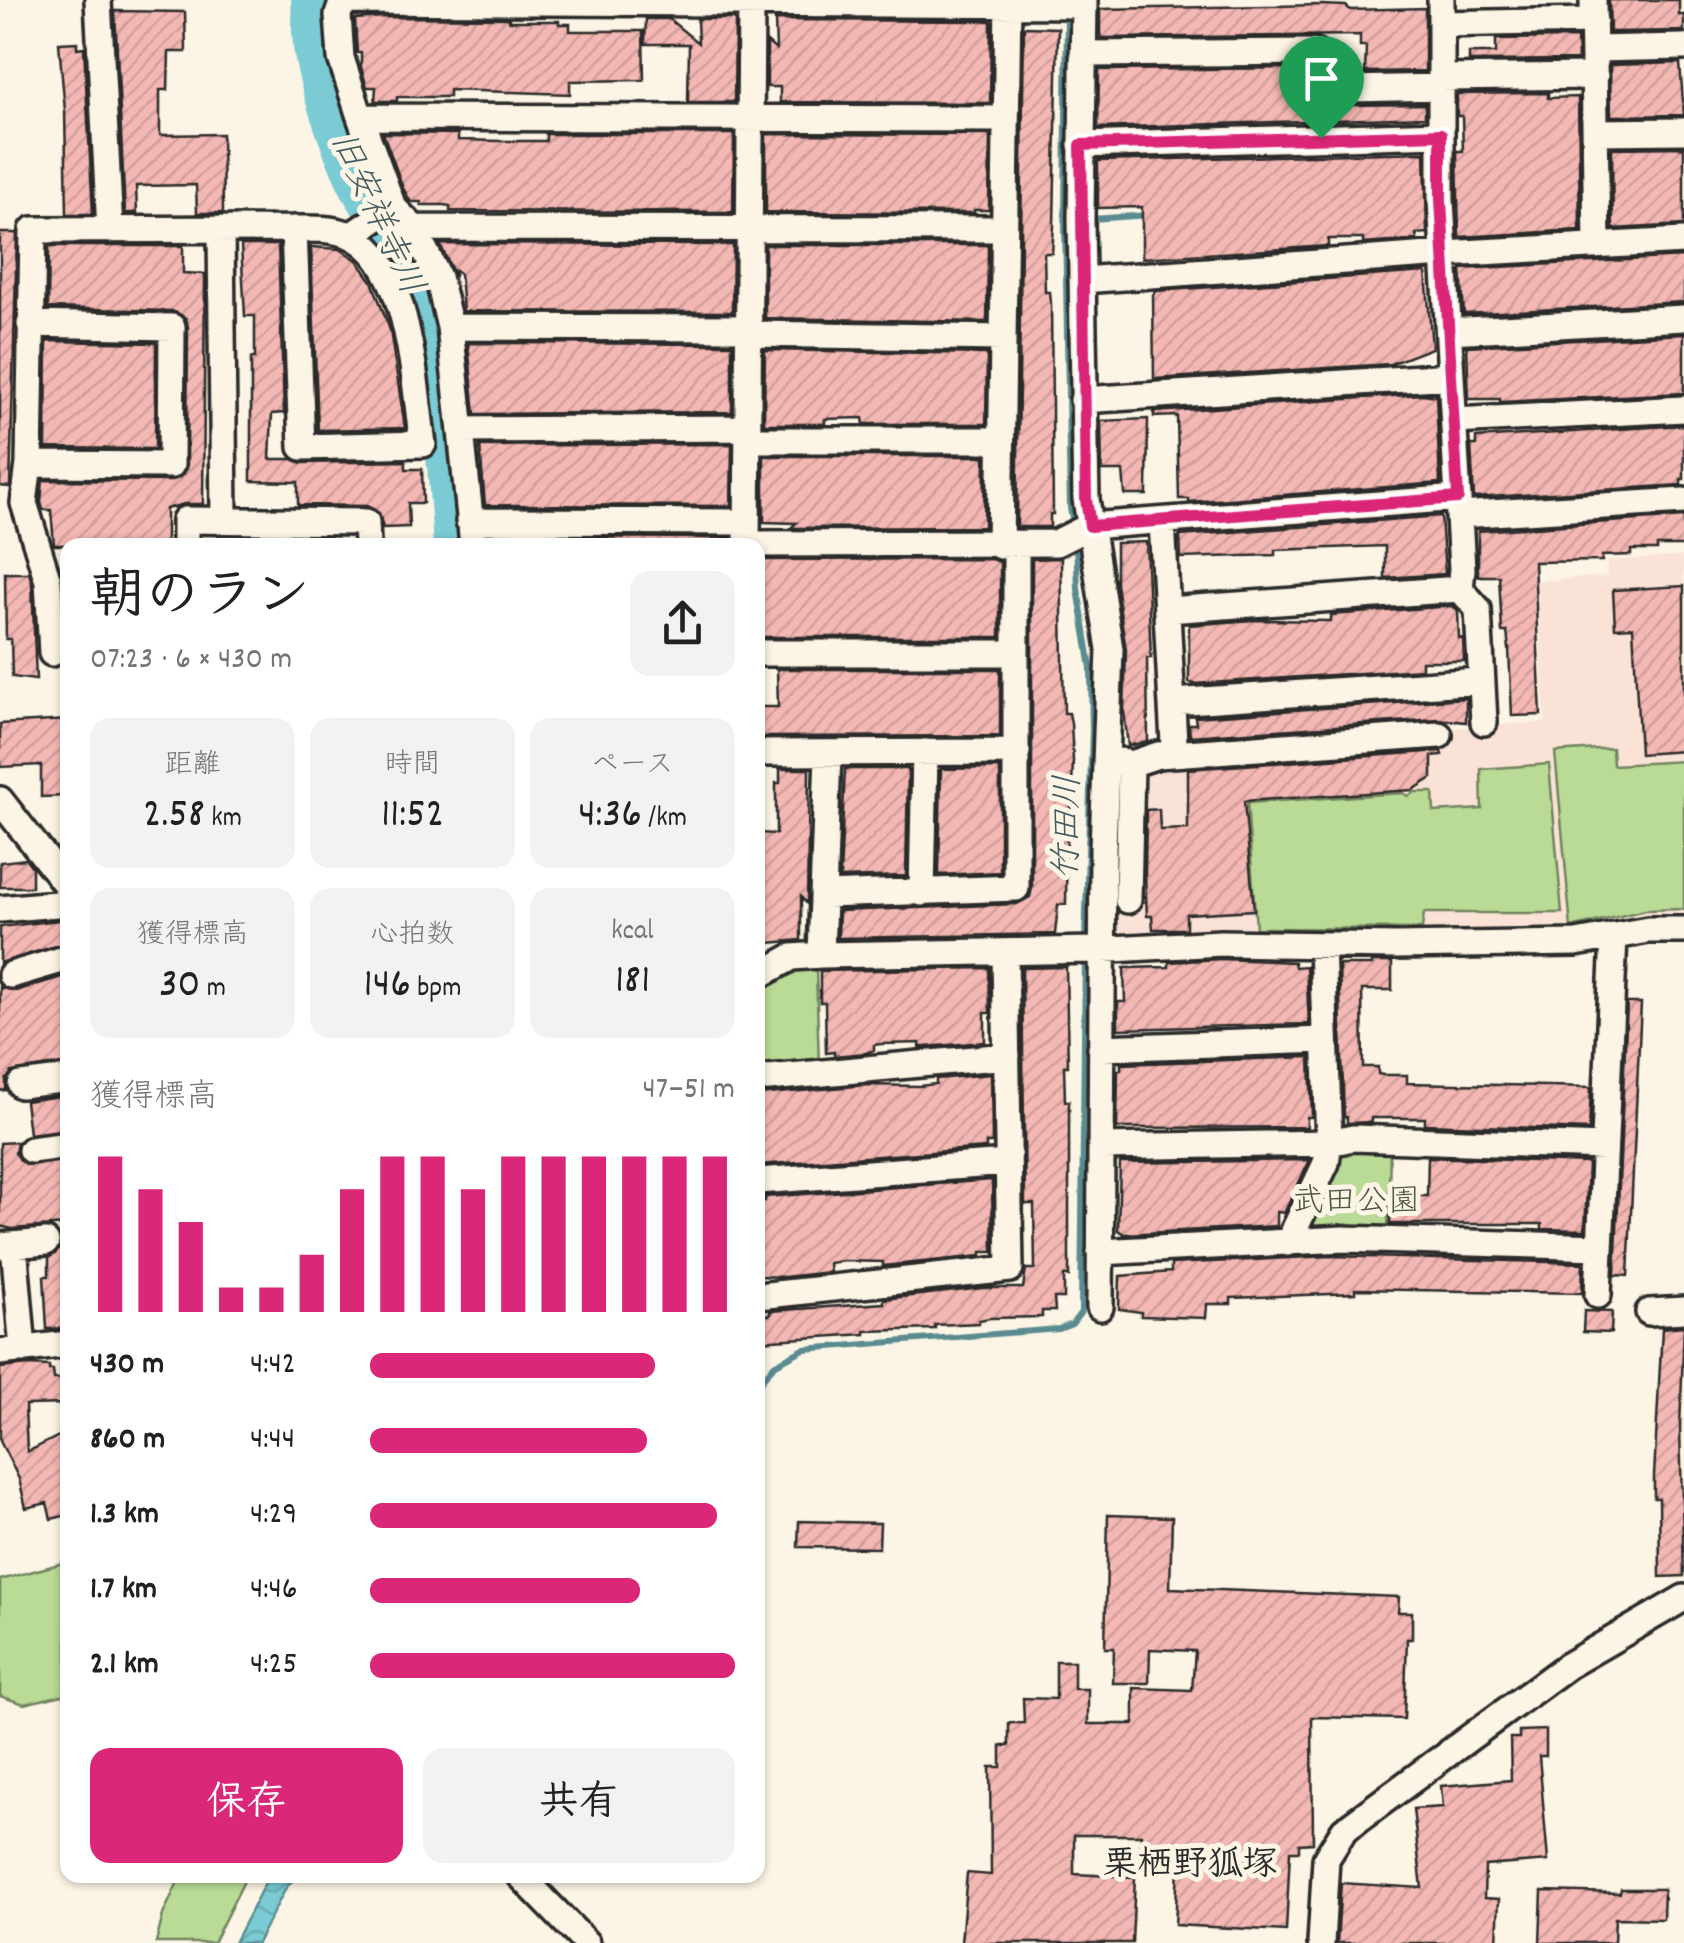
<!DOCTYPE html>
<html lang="ja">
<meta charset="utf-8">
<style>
body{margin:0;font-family:Dekko,"Klee One",sans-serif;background:#f2f2f2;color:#202124;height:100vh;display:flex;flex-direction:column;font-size:38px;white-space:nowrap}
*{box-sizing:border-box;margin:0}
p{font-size:32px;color:#757577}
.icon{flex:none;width:55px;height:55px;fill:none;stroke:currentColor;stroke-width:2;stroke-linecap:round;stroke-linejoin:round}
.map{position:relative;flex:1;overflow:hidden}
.drawer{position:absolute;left:60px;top:538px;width:705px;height:1345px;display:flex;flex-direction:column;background:#fff;border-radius:20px;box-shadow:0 2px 8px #0004}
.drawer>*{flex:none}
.pin{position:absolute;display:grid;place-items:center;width:85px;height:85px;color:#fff;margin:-102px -42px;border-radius:50% 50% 50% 0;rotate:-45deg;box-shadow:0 0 10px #0007}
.pin .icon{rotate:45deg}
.round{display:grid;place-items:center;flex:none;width:105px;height:105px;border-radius:20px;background:#f2f2f2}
.head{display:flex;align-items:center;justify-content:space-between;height:170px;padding:0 30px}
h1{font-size:55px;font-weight:600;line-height:75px}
.stats{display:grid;grid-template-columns:repeat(3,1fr);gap:15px;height:170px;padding:10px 30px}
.stats div{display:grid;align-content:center;border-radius:20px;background:#f2f2f2;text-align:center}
.stats b{font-size:42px;font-weight:600}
.stats small{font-size:28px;font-weight:400}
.stats p{font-size:28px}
.chart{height:280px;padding:20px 30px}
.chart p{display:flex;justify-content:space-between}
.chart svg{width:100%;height:180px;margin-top:10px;stroke:#db2777;stroke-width:6}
.button{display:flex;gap:20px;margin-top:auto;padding:20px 30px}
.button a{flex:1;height:115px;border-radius:20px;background:#db2777;color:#fff;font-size:40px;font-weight:600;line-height:115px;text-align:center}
.button a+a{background:#f2f2f2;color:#202124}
ul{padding:0 30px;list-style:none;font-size:32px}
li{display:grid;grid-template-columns:160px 120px 1fr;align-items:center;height:75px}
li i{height:25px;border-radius:12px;background:#db2777}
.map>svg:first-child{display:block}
.built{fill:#fae3d6}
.green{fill:#b9db95;stroke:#728360;stroke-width:2.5}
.water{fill:url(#water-waves);stroke:#5a8b90;stroke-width:2.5}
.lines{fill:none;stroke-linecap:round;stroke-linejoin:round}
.stream{stroke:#5a8b90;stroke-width:6}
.river{stroke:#7acbd4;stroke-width:40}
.building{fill:url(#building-hatch);stroke:#2b2b2b;stroke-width:2.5}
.minor-casing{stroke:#2b2b2b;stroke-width:32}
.minor{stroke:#fcf5e5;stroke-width:25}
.route-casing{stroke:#fff;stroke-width:20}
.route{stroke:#db2777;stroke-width:12}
.labels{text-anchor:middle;stroke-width:10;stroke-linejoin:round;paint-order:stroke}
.park-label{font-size:32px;fill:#4e5746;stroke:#fcf5e5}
.water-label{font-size:35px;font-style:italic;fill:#435b5e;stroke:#fcf5e5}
.neighbourhood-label{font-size:35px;font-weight:bold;fill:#2b2b2b;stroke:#fcf5e5}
</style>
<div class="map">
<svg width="1684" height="1943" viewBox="0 0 1684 1943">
<defs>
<pattern id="water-waves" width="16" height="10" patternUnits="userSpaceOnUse" patternTransform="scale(2.5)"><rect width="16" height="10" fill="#7acbd4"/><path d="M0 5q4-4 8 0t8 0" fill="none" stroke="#6aaeb6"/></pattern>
<pattern id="building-hatch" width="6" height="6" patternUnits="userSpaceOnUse" patternTransform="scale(2.5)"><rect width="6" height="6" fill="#f4b8b4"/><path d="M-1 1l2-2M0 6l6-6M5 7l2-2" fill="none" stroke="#d19e9b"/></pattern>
</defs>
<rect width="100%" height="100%" fill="#fcf5e5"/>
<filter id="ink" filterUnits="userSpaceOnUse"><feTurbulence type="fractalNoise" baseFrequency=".01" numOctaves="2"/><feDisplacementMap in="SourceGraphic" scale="20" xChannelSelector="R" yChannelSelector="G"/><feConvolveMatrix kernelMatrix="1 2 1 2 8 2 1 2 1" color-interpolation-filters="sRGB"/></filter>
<g filter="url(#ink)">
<path class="built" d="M1684,556V918L1564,935L1108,941L1116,750L1545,722L1537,581L1606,576L1608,561Z"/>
<path class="green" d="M1612,748L1613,765L1684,761V909L1645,910L1571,928L1555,752Z
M1549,764L1562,913H1424L1422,929L1256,928L1247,803L1403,793L1408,796L1415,792H1433L1434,812L1482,809L1481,769Z
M816,969L819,1065L758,1069V992L779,971Z
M1349,1149L1390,1150L1388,1233L1313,1230L1307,1219L1337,1160Z
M67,1562V1694L24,1704L0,1696V1580Z
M181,1875H247L213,1943H156L163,1915Z"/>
<path class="water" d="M269,1875H297L286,1888L257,1943H234Z"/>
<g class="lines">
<path class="stream" d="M1067,11L1065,220L1070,508L1074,528
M1092,219L1149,215
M1076,541L1078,589L1091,668L1092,731L1085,942
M758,1385L774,1365L804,1349L1059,1329L1072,1324L1081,1312L1085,954"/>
<path class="river" d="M311,0C312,18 311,36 314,53C319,86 343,153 358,183C373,216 401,241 413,274C441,352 447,462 453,545"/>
</g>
<path class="building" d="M1609,0H1679V15H1684V31L1610,32Z
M1322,5L1346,6L1350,10L1425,8V71L1365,72L1366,46H1360V35L1101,38L1100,33V9Z
M115,11L185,12L186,52H169L168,90H160V135L222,134L223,213H197L196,185L136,186L137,213H125Z
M383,17L509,18V21H559V24H570V31H643L644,80L570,81V94L449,90V97H397V101H375L376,87H367L361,67V53H357L355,19Z
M646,19H669L698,43L697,19H735L734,102H688L689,44H645Z
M775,20L991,21L990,103L780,102V87H767V42L776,50Z
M1024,27L1058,28L1054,225L1052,253H1044L1045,292H1050L1051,303L1053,514H1050V527H1017Z
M1577,38L1578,60L1469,61V53H1496V39Z
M77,42V48L84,47L93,214H67L65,111L59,43Z
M1680,63L1684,115L1611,116L1610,65Z
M1298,68L1312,73L1318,79V99H1337L1350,105L1425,104V117L1098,128L1099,70Z
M1548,93V98L1578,97L1580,230L1459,237L1457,151H1463L1462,116H1457V94Z
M383,133L458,134V140L501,141H546V134H734L733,212L450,211V206L444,205H421V202H411L403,188Z
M766,134L990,135L989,210H974V213L766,212Z
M1684,147V225L1613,229L1612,148Z
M1425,152L1427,233L1416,234L1417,240L1363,244V239H1328V246L1142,258V207L1098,208V161Z
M0,233H17L10,487L0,486Z
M440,244L733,245L732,312L463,311L460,274L455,270V277Z
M241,245H278L284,413L272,414L270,459H292L302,463L406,461V469H422L423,503H408L409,527L383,528L379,513L367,506L298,505V482L251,481V358H255V316H245Z
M765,245H988L987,322L765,318Z
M49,246H183V273L205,274L203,504H184L166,509V545H54L51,510H43L41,502L43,480L171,481L184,474L187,465L188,327L186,318L172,311L48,308Z
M311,247L340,249L357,260L372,281L390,330L405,428L318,430Z
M1684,257V302L1464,314L1461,269Z
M1426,272L1432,348L1390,364L1154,379L1153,295L1156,291Z
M1684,334V393L1500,402V399H1469L1467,346Z
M47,341L156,343L155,449L46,448Z
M468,343L732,344V412L475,414Z
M765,350L987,354L986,424H864L863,418L825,419V424H764Z
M1423,394L1436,396L1440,483L1189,502V499H1179L1177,416L1154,417V412Z
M1148,419L1147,495H1125L1123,471H1102L1101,421Z
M1684,425V479H1681V485L1474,498L1471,445H1476V438Z
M732,444L731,506L485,505L480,446Z
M764,456H985L984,527L791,528L796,523L764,522Z
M1441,516L1445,574L1385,578V546L1275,550V555L1181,558L1180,536Z
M1684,517V546H1657V550H1631V555L1602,556V561L1534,562L1541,715L1512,716L1509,649L1507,632H1502L1499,576H1478V531Z
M489,537L731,538V545H489Z
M1146,542L1151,658H1147L1148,741L1128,746L1124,711L1126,650L1116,584V543Z
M1061,558L1064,713H1069L1071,723L1073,760L1071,812H1067L1066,904L1058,905L1055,934L838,938L839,911L1017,904L1030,897L1032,888V559Z
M991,559L1000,562V637H758V602H762V560Z
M5,573H29L32,583L36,680L12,677L11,639H6Z
M1684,586V751L1640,754L1633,627L1615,628L1613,590Z
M1453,606L1458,611L1459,639L1463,638L1464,661H1422V669L1194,684L1189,682V625L1253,620L1331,621V615Z
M777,669H1000V736L758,737V707H778Z
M1466,698V722L1438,719L1190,736L1189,724H1196L1195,717Z
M68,720V796L41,797V765L0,767V724Z
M1441,751L1442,755L1432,756V778L1413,790L1244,801L1254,910L1186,914V929H1153L1152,916H1147L1145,875L1146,810L1159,809L1160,830L1188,829V769Z
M1000,768V872L939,875L941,769Z
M780,769H809L807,904L801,897V940L758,944V833L776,834V783H780Z
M845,769H908L906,876L840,878Z
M26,859L32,867V887H0V862Z
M68,919V942L0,963V927Z
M1221,959L1294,962L1295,967L1306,966L1309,1024L1118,1029V1002H1125L1124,968L1169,967V962Z
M1372,962H1392V990H1362L1363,1067H1378V1074L1383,1075H1407V1083L1591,1087L1589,1130L1425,1124V1118H1371V1122L1347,1123V1117H1344L1339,965H1372Z
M1066,967L1068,1066H1064L1065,1101H1069V1276H1064V1298H1054L1055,1311H1042V1317L990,1318L979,1320V1323L935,1325V1329L865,1331V1334L758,1341V1315H770V1311L884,1303V1299L983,1288H1023L1026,1269H1035L1034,1204H1025L1022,968Z
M989,968L990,1013H985V1042L925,1047H920V1043L881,1044L874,1045V1050L866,1053L834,1056V1052L826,1053L825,1002H820V971Z
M68,975V1063L12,1072L6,1080V1090L0,1091V987L16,991Z
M1627,1003H1641L1628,1276L1615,1275Z
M1310,1057L1312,1117H1307V1127L1117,1128L1118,1070H1121V1064Z
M991,1074L992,1143H986V1148L758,1165V1095L866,1085L919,1086L936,1084V1079Z
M68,1095V1129L29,1134L25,1101Z
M17,1142L15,1153L26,1165L68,1161V1176H63L65,1225L12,1229L0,1226V1143Z
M1428,1157L1588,1163L1585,1230L1542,1229V1224H1390V1196H1427Z
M1310,1160L1284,1213L1277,1212V1226L1124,1234L1118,1230L1120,1163Z
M992,1180L993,1252H981V1256L883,1266V1262L843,1261L829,1263L830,1272L784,1277L758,1276V1201H765V1197Z
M61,1247H66L68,1328L47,1329L44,1276H49V1258Z
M1331,1256L1583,1263L1582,1293L1355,1289V1293L1231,1298V1304H1207L1206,1318L1141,1316V1312L1119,1309L1120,1276L1171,1272V1264Z
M1584,1311L1612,1312L1611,1333L1583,1332Z
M1684,1326L1680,1427L1684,1576L1660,1577L1659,1498H1654V1476L1662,1328Z
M29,1365L49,1366V1370H53L54,1379H68V1404L25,1405L27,1452L59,1436L68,1454V1515L51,1519L47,1503L26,1508L19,1479L0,1441V1368Z
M1108,1515L1172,1517L1170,1588L1399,1597L1398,1612H1412V1639H1407L1404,1719L1312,1717L1313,1843L1299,1844V1851H1290L1286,1931L1175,1925L1179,1849H1172V1845H1141V1835H1074V1874L1135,1877L1132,1943H961L967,1873L991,1875L990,1767H1001V1746H1009V1723H1024L1023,1698L1056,1699V1661H1074V1689H1088V1724H1134V1688L1192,1690L1195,1651L1150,1649L1149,1683H1113L1114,1648H1105Z
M799,1521L880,1523L879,1548L798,1547Z
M1546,1730V1756H1539L1548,1861L1485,1866L1484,1898L1499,1899L1497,1943H1337L1341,1883L1422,1888L1413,1809L1443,1807L1441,1786L1511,1780L1510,1738H1519V1731Z
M1621,1889H1664L1663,1919L1615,1918L1614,1943H1540L1542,1891L1620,1893Z"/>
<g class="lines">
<defs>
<path id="minor" d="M98,0L110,230
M343,0L338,15L341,58L360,117L393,207L414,228L438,277L450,327L473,545
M1084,0L1081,219L1086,499L1110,649L1103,849L1100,1307
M1441,0V200L1462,569L1460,589
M1593,0L1597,246
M343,1L1084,5
M1441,24L1594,21
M1594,49L1684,47
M1083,54L1315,52L1350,89L1441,87
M1441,78L1595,76
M360,117L1006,119
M1596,132L1684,131
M1081,145L1441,134
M414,228L1004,229
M221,230L224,518
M352,235L393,207
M1082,280L1444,254L1684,241
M450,327L749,328
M1449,331L1684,318
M749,334L1003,338
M1083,400L1451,376
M1454,421L1684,409
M461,430L748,428
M748,440H1001
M29,464L171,465L172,327L30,324
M1459,515L1684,501
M469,521L747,522
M1162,521L1174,743
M747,544L1056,543L1090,526L1458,498
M185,545V520L366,522L367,545
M747,545L751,0
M1000,546L1008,0
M1168,610L1460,589L1478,609L1484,722
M52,653L48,581L24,503L29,464L33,230L294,229C312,229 330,228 347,234C411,258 414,386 423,444L302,447L294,229
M758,653H1014
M1173,702L1480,681
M758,753L1017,752
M1119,761L1131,764L1128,900
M1131,764L1158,755L1439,735
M0,800L68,887
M922,893L925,752
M825,895L1016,888V545
M0,909L68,903
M821,955L828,753
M11,975L68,958
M758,976L792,957L821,955L1094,950L1221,943L1396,946L1576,943L1648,930H1684
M1101,1048L1325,1040
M758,1079L1007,1056
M21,1085L68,1079
M1101,1147L1329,1143L1353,1138L1604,1147
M31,1150L68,1145
M758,1181L1007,1163
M1288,1243L1326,1163L1329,1143L1322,945
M14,1245L23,1350
M0,1246L46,1242
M1100,1252L1343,1239L1600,1247
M1598,1295L1614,936
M758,1296L1010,1269L1005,952
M1649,1312L1684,1310
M0,1352L68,1344
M520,1875L586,1943
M1321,1943L1326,1859L1344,1830L1567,1666L1684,1598"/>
</defs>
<use href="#minor" class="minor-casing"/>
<use href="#minor" class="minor"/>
</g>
</g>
<g class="lines" filter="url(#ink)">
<defs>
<path id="route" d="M1441,134V200L1458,498L1090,526L1086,499L1081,145Z"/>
</defs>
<use href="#route" class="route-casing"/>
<use href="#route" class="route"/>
</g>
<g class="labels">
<g class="park-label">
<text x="1356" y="1210">武田公園</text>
</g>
<g class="water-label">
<text transform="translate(379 212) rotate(65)" y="12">旧安祥寺川</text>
<text transform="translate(1065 827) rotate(-89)" y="12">竹田川</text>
</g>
<g class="neighbourhood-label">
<text x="1190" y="1874">栗栖野狐塚</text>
</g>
</g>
</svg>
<div class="pin" style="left:1321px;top:138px;background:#1e9e55"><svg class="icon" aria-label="arrive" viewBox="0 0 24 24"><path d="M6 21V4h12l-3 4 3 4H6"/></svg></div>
<section class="drawer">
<div class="head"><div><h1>朝のラン</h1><p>07:23 · 6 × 430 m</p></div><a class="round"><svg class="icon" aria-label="share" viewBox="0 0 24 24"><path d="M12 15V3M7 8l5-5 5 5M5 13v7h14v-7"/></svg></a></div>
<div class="stats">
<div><p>距離</p><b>2.58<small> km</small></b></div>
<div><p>時間</p><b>11:52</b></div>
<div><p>ペース</p><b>4:36<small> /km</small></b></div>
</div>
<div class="stats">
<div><p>獲得標高</p><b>30<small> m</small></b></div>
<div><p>心拍数</p><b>146<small> bpm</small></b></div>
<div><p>kcal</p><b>181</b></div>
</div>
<div class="chart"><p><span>獲得標高</span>47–51 m</p>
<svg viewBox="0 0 160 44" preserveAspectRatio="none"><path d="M5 44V6M15 44V14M25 44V22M35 44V38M45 44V38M55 44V30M65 44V14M75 44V6M85 44V6M95 44V14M105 44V6M115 44V6M125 44V6M135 44V6M145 44V6M155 44V6"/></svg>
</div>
<ul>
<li><b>430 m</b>4:42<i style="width:78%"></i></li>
<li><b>860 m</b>4:44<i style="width:76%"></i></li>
<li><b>1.3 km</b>4:29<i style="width:95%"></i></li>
<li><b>1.7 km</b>4:46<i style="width:74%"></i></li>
<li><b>2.1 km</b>4:25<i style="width:100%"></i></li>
</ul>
<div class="button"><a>保存</a><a>共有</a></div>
</section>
</div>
